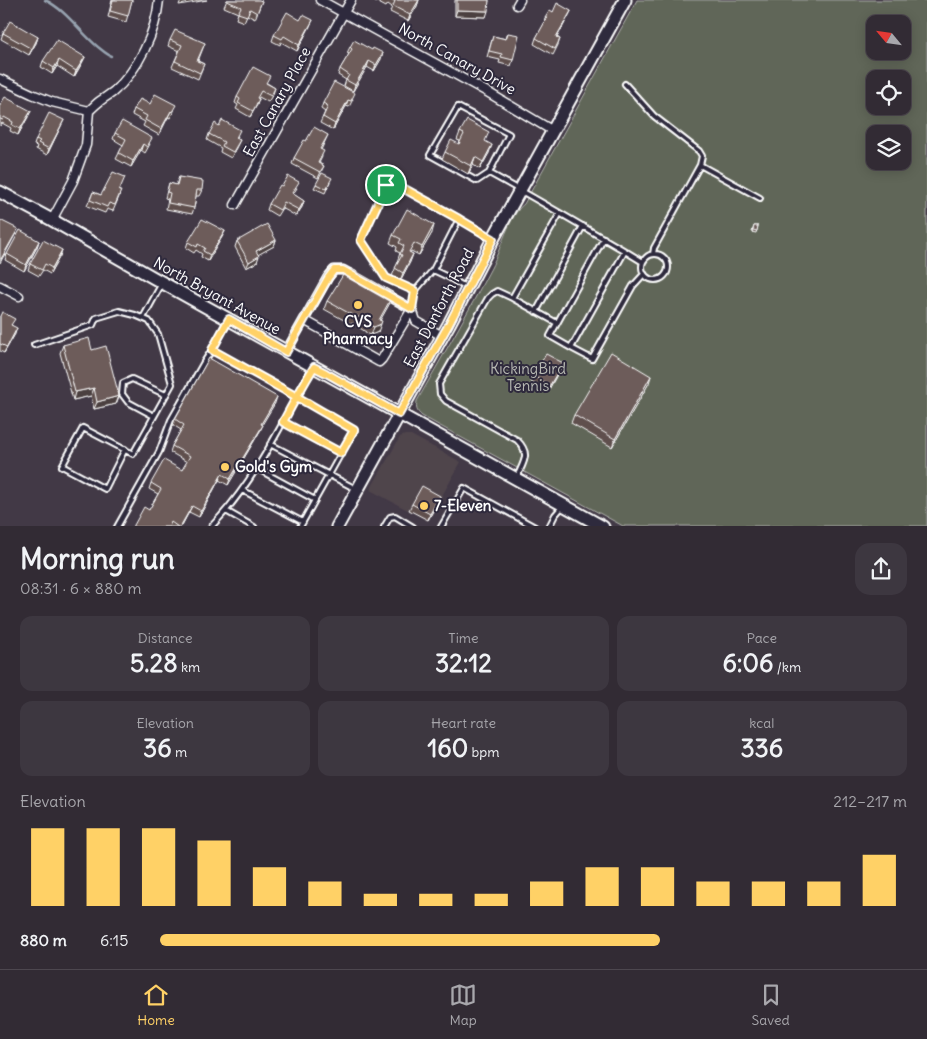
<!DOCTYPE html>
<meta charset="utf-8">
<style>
body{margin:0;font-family:Delius,sans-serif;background:#3d3740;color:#f1f3f6;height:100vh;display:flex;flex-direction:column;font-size:19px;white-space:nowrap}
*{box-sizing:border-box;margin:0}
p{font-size:16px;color:#a8a7ac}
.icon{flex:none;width:28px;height:28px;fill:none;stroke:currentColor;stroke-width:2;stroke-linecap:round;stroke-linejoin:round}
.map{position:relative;height:526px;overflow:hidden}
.side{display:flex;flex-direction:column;background:#322b34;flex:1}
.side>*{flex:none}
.needle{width:32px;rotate:299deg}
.buttons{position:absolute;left:866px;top:15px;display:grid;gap:10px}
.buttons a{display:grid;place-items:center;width:45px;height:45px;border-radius:10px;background:#322b34;box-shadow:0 2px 12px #0003,0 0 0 1px #4d474f;font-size:25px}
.pin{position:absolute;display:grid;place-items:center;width:42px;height:42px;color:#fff;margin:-21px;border:2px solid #fff;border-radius:50%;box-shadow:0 1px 5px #0007}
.round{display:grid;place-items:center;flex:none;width:52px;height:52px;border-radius:15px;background:#3d3740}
.head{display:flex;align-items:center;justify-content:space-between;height:85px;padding:0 20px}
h1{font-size:28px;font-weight:800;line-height:38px}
.stats{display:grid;grid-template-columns:repeat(3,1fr);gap:8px;height:85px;padding:5px 20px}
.stats div{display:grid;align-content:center;border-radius:12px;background:#3d3740;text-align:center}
.stats b{font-size:25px;font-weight:800}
.stats small{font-size:14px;font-weight:400}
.stats p{font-size:14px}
.chart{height:140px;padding:10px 20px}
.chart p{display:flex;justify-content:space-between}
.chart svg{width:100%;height:90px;margin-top:5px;stroke:#ffd166;stroke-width:6}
ul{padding:0 20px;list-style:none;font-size:16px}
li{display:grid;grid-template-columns:80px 60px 1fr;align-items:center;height:38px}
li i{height:12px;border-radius:6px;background:#ffd166}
.tabs{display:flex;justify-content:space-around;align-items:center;height:70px;border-top:1px solid #4d474f;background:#322b34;font-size:14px;color:#a8a7ac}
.tabs a{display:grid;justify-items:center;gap:2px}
.tabs .active{color:#ffd166}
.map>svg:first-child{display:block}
.built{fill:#4f444c}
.green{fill:#616659;stroke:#b0b2ac;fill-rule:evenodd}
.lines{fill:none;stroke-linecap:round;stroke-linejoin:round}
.stream{stroke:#97a3b0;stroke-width:2.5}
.lane-casing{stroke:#fff;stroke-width:8}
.street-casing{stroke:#fff;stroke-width:11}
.secondary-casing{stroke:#fff;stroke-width:15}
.lane{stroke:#2f2a3d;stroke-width:4}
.street{stroke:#2f2a3d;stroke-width:8}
.secondary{stroke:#2f2a3d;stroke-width:11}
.wall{fill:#5e4f4d;stroke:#fff}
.shaded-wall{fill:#4c403f;stroke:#fff}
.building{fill:#6d5c5a;stroke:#fff}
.route-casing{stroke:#fff;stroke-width:10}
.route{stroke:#ffd166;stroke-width:6}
.poi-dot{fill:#ffd166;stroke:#2f2a3d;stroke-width:2}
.labels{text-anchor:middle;stroke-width:4;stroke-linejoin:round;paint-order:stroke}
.street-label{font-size:15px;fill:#fff;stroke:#2f2a3d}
.poi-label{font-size:15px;font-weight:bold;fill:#fff;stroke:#2f2a3d;text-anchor:start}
.park-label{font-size:15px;fill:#b8bab4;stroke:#2f2a3d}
</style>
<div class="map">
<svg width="927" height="527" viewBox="0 0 927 527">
<rect width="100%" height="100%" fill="#423946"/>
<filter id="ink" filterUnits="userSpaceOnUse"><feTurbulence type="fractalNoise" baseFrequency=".02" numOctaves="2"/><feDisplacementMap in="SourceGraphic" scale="10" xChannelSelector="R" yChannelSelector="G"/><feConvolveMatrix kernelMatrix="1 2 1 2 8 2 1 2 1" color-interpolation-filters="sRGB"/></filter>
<g filter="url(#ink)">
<path class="built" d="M405,435H411L461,462L428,521L370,490L400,437Z"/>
<path class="green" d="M637,0H927V526H623L422,416C416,411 416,408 417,401C442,357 468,313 491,268C500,251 510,214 524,204ZM875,24H902V51H875ZM875,79H902V106H875ZM875,134H902V161H875Z"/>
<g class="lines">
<path class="stream" d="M45,0C66,10 80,32 98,47C102,50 106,54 111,56"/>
<defs>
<path id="lane" d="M625,84L654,116L699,151L702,156L700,165
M489,173L477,181L430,155L458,107L509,134L489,173C535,198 580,225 625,251L571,348L550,336L604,238
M625,251L643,262
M653,254L654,248L700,165L760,198
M642 267a13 13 0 1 1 26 0a13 13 0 1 1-26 0Z
M465,287L450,278L433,270L459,219L491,238
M415,291L386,278L361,240L387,185L392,182L459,219
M512,298L497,291L492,294L488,298L439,384L440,394L446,401L517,440C531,454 524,461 517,477
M412,309L415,291L433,270
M536,312L583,226
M143,318L161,285
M557,323L512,298L560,213
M34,345L93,325L96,318L119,311L135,315L149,321L158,334L172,384L133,454L83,428L62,466L105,489L125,449
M571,348L592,359L633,286L644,274
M212,350L297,397L354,430L300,527
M154,416L128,402L122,394L123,383L132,379L166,395
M283,422L341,453
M270,444L356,489
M256,468L315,500
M242,490L303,522
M226,511L254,527
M117,527L159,452L171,420L204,362L212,350L228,321
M211,527C255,482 282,423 312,369
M384,527L390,517L395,516L413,527
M441,527L464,488L535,527
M549,527L555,515L562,507"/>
<path id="street" d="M320,0L489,93L553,131
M517,5L520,0
M0,79L32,94L52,102L89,111
M235,205L351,0
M52,220L73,181L86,145L89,111C92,108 96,104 100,101C104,98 109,95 113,92C138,71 156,32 159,0
M0,286L19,296
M383,293L412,309L416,321L442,336
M304,320L379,362L382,359L412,309
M286,352L328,277L334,270H343L354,276"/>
<path id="secondary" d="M0,192L52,220L154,278L603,527
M337,527L449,324L493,239L625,0"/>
</defs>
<use href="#lane" class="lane-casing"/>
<use href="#street" class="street-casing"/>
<use href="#secondary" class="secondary-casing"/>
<use href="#lane" class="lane"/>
<use href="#street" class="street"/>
<use href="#secondary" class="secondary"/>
</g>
<path class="wall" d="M112,0H132L126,22L108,17Z
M227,0L262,1L255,19L247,15L244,22L236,19L238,13L224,7Z
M376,0H419L417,6L408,21L390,12L392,7L388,4L386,7L375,1Z
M455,0H489L486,17L455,16Z
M571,11L568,17L557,37L560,39L558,45L553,55L534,44L536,38L544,24L545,18L553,12Z
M310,26L297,51L281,42L280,45L272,41L274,35Z
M3,33L38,37L36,43L29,55L1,39Z
M508,33L513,60L511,66L499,63L500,60L487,57L493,36L506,39Z
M170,40L205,43L198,61L204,64L198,79L172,67L179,51L168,46Z
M350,47L381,59L374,71L367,67L353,91L344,86L346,80L338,75L340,69L349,54L347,53Z
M85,57L82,63L74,77L57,66L52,74L41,67L43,61Z
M267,83L275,88L273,94L268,102L259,97L257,105L250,117L236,109L238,105L235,103L237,97Z
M353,99L349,107L346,106L333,130L320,123L325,112L321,109L323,103Z
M150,104L174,111L170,118L168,117L159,135L143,126L145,122L132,115L134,109Z
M0,105L28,117L18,135L10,131L11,128L2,123L0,126Z
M61,126L47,155L36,149L37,146L34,145L36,139Z
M460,132L486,142L489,153L480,169L473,165L468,174L442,159L445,152L459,144L460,141L457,140Z
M115,133L150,144L145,153L141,150L131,167L116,159L123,145L113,139Z
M209,134L238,136L237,138L240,140L231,158L220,152L221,148L207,140Z
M328,135L321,150L322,157L319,163L324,166L318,178L292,164L294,158L306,141Z
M179,177L202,190L199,196H196L194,208L192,214L166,209L168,199L165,198L169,183L176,185Z
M330,182L325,193L314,188L316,184Z
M282,186L297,188L293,194L304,201L302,207L296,216L282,208L277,216L267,210L269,204Z
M120,191L119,197L113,211L107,209L105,213L87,206L93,192L101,195Z
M754,226H758L756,233L752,232Z
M225,231L222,237L208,261L201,257L202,254L196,250L194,253L186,248L188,242Z
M432,233L419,255L411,251L410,253L413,254L410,262L400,281L392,276L398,262H397L400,253L396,251L397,247L390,243L393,235Z
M276,240L274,246L258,254L257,262L246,268L235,247L237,241Z
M39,241L37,247L24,271L5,260L7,254Z
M62,250L60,256L50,274L43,270L39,276L28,270L30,264Z
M327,301H391L380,320L378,332L371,335L366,333V332L352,323L351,324L324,309Z
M0,316L12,325L15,334L4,353L0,351Z
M63,345L92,350L119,396L116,404L94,409L91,396L73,400L60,353Z
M560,369L548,391L531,382L533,376Z
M649,383L612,447L571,423L574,415Z
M275,403L262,424L260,431L228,485L219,480L199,517L189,512L181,527H133L149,510L158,494L149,489L151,483L182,470L187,462L170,452L172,446L181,430L173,425L175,419Z
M438,502L428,520L409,510L412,504Z"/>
<path class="shaded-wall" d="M181,0H207L179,5Z
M419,0L417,6L408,21L410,15Z
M457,10L488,11L486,17L455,16Z
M571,11L568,17L554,43L556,37Z
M313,20L310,26L297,51L299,45Z
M38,37L36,43L29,55Z
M383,53L381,59L374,71L376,65Z
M85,57L82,63L74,77L76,71Z
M59,60L57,66L52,74L54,68Z
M369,61L367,67L353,91L355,85Z
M259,99L257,105L250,117Z
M348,100L346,106L333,130L335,124Z
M31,111L28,117L18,135L20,129Z
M171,111L159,135L161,129Z
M64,120L61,126L47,155L49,149Z
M143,144L141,150L131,167L133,161Z
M492,145L489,153L480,169L483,162Z
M475,157L473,165L468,174L471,166Z
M304,201L302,207L296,216L299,210Z
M434,225L432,233L419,255L422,247Z
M18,229L15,235L0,263L1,259Z
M225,231L222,237L208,261L210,255Z
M276,240L274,246L254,257L256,251Z
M39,241L37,247L24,271L26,265Z
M62,250L60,256L50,274L52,268Z
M413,254L410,262L400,281L403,273Z
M259,256L257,262L246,268L249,262Z
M394,293L391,301L377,326L381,324L378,332L371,335L374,327Z
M17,328L15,334L4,353L7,347Z
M563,363L560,369L548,391L550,385Z
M651,376L649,383L612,447L615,439Z
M94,388L91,396L73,400L75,392Z
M119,396L116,404L94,409L97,402Z
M277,397L275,403L259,430L261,424Z
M263,425L260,431L228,485L230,479Z
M222,474L219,480L199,517L201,511Z
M440,496L438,502L428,520L430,514Z
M192,506L189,512L181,527H180Z"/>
<path class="building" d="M113,0H132L128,16L110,11Z
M227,0H259L262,1L257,13L250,9L247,16L238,13L241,7L227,1Z
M393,0H419L410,15L393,6L395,1Z
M457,0H489L488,11L457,10Z
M557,3L571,11L556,37L560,39L555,49L536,38L547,18H545L550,10L553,12Z
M287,12L300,20L303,15L313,20L299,45L284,36L282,39L274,35Z
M10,21L38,37L32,49L3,33Z
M175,30L205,43L197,61L204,64L200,73L175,61L182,45L170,40Z
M508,33L519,35L513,60L501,57L502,54L489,51L493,36L506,39Z
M57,40L85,57L76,71L59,60L54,68L43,61Z
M354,40L372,50L373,48L383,53L376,65L369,61L355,85L346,80L349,75L340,69L352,49L350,47Z
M253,67L270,76L266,83L275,88L271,96L261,91L257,98L259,99L253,111L238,103L240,99L237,97Z
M334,82L355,93L351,101L348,100L335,124L323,117L328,106L323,103Z
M155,94L176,105L172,112L171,111L161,129L145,120L147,116L134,109L140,99L150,104Z
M5,97L31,111L20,129L12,125L13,122L4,117L3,120L0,119V105Z
M49,113L64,120L49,149L38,143L40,141L36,139Z
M222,120L240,130L236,138L240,140L233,152L222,146L224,142L209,134L215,123L219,126Z
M467,120L489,132L485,141L492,145L483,162L475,157L471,166L445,152L451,140L459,144L464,134L460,132Z
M122,121L152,138L147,147L143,144L133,161L119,153L126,139L115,133Z
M314,127L328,135L320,149L324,151L318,163L324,166L320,172L294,158L304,140L306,141Z
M113,172L125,177L119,191H121L115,205L109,203L107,207L90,200L93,192L101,195Z
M322,173L332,178L326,189L316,184Z
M288,176L299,182L292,193L304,201L299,210L284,202L280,210L269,204L280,185L282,186Z
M179,177L203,181L202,190H197L194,208L168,203L170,193L167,192L169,183L177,185Z
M407,209L434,225L422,247L414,243L409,252L413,254L403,273L395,268L402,255L400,254L404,246L399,243L401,239L393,235Z
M202,219L225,231L210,255L203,251L205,248L198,244L197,247L188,242Z
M0,220L18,229L1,259H0Z
M267,224L276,240L256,251L259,256L249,262L237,241Z
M754,226H758L757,231L753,230Z
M20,230L39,241L26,265L7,254Z
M43,240L62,250L52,268L45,264L42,270L30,264Z
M352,269L394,293L379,320L382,321L381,324L374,327L369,325L370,324L355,315L354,316L327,301L346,270Z
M2,312L15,319L11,325L17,328L7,347L0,344V316Z
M89,338L92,350L106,346L119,396L97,402L94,388L75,392L63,345Z
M611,352L651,376L615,439L574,415Z
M546,354L563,363L550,385L533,376Z
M209,358L277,397L261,424L263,425L230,479L222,474L201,511L192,506L180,527H178L171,522L169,527H133L144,507L149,510L161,489L151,483L164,460L182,470L190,456L172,446L184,425L175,419Z
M422,486L440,496L430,514L412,504Z"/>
</g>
<g class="lines" filter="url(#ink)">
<defs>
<path id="route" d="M386,185L361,240L386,278L415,291L412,309L343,270H334L328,278L286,352L229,319L212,350L297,397L354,430L341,453L283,422C293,403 303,385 314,367L326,373L399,414L449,324L493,239L459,219L392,182L386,185"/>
</defs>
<use href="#route" class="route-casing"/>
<use href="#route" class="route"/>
</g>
<g class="poi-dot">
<circle cx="358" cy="305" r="5"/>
<circle cx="225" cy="467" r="5"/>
<circle cx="424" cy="506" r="5"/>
</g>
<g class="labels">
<g class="street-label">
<text transform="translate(457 59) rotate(29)" y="5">North Canary Drive</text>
<text transform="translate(277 102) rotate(-61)" y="5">East Canary Place</text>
<text transform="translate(217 296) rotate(29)" y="5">North Bryant Avenue</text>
<text transform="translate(439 308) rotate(-62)" y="5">East Danforth Road</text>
</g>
<g class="poi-label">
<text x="358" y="327" text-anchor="middle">CVS<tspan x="358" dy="17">Pharmacy</tspan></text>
<text x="235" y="472">Gold's Gym</text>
<text x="434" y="511">7-Eleven</text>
</g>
<g class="park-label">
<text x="528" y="374">KickingBird<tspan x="528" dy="17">Tennis</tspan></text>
</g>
</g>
</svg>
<div class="buttons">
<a><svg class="needle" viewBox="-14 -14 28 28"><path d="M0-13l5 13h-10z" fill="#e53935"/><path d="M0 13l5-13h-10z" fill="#a8a7ac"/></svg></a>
<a><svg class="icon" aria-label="locate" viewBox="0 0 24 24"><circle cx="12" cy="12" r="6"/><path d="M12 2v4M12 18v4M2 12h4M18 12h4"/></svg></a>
<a><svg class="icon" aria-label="layers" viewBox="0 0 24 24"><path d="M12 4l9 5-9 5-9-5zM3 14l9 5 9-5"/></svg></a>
</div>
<div class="pin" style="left:386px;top:185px;background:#1e9e55"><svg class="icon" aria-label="arrive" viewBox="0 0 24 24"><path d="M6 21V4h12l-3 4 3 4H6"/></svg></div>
</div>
<section class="side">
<div class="head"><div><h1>Morning run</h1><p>08:31 · 6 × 880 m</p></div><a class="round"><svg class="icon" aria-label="share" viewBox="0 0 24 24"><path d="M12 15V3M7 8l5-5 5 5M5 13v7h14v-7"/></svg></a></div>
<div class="stats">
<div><p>Distance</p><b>5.28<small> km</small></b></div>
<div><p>Time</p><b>32:12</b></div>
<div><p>Pace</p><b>6:06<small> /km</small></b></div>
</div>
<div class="stats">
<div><p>Elevation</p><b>36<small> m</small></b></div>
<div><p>Heart rate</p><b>160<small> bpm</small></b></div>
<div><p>kcal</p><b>336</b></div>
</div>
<div class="chart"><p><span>Elevation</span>212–217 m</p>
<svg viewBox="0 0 160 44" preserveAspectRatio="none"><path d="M5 44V6M15 44V6M25 44V6M35 44V12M45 44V25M55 44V32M65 44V38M75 44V38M85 44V38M95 44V32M105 44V25M115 44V25M125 44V32M135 44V32M145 44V32M155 44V19"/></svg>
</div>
<ul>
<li><b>880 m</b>6:15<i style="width:67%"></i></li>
</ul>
</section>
<nav class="tabs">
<a class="active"><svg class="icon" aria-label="home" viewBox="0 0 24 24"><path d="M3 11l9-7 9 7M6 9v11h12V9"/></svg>Home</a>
<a><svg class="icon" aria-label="map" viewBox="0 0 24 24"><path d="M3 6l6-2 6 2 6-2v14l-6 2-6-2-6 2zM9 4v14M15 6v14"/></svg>Map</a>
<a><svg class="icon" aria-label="saved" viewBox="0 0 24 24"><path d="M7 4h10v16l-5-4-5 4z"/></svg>Saved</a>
</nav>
